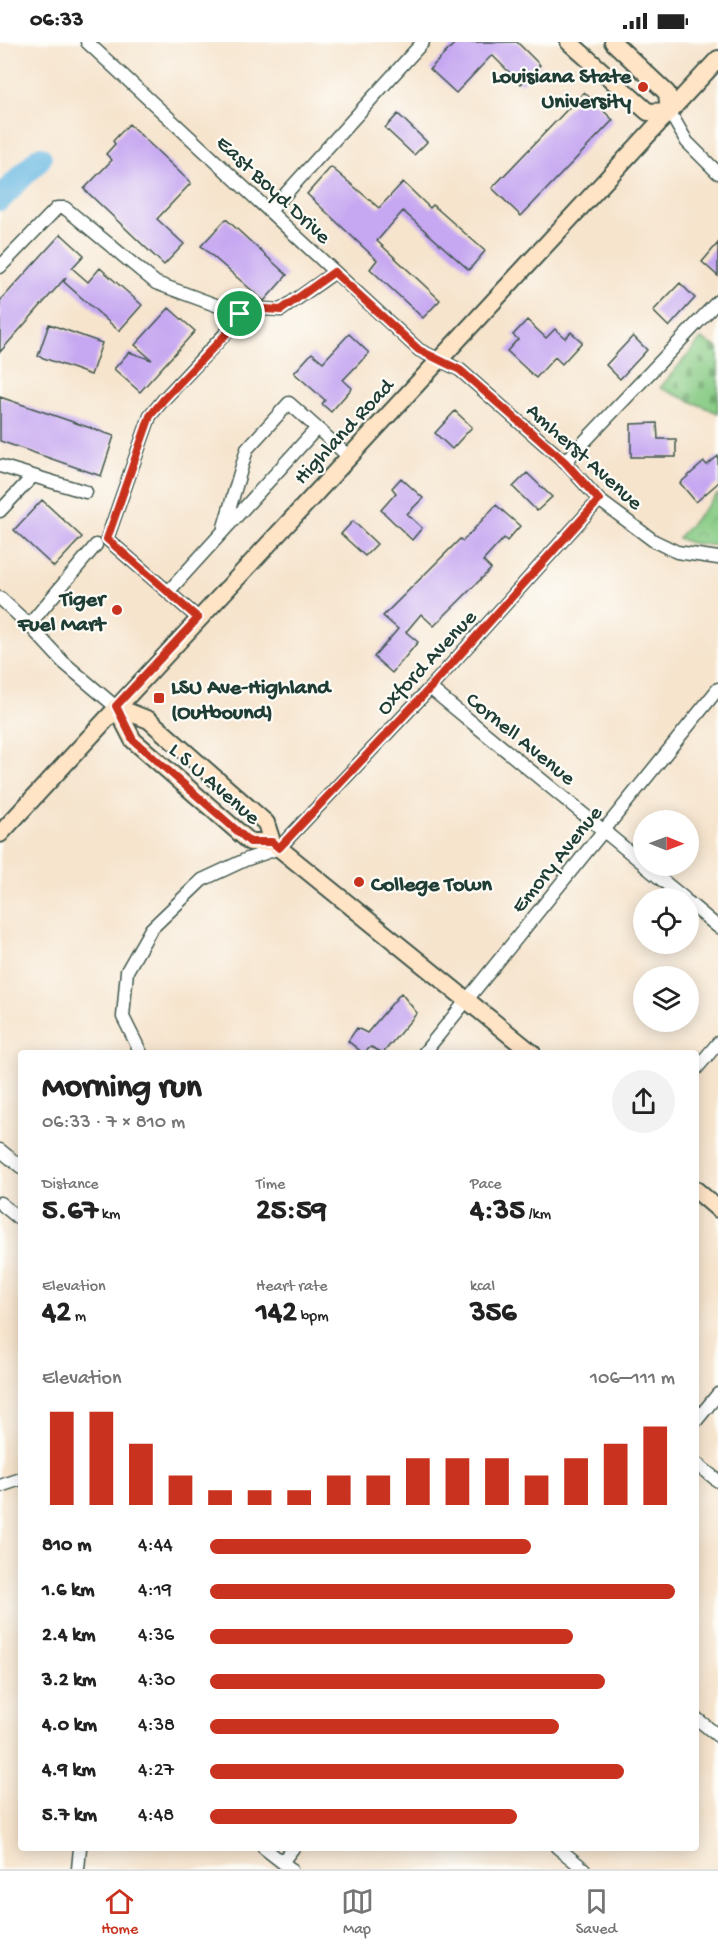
<!DOCTYPE html>
<meta charset="utf-8">
<style>
body{margin:0;font-family:"Gochi Hand",sans-serif;background:#f2f2f2;color:#222;height:100vh;display:flex;flex-direction:column;font-size:22px;white-space:nowrap}
*{box-sizing:border-box;margin:0}
p{font-size:20px;color:#767676}
.icon{flex:none;width:33px;height:33px;fill:none;stroke:currentColor;stroke-width:2;stroke-linecap:round;stroke-linejoin:round}
.map{position:relative;flex:1;overflow:hidden}
.panel{position:absolute;left:18px;top:1008px;width:681px;height:801px;display:flex;flex-direction:column;background:#fff;border-radius:6px;box-shadow:0 3px 15px #0003}
.panel>*{flex:none}
.needle{width:39px;rotate:91deg}
.fabs{position:absolute;left:633px;top:768px;display:grid;gap:12px}
.fabs a{display:grid;place-items:center;width:66px;height:66px;border-radius:50%;background:#fff;box-shadow:0 3px 15px #0003;font-size:30px}
.pin{position:absolute;display:grid;place-items:center;width:51px;height:51px;color:#fff;margin:-26px;border:3px solid #fff;border-radius:50%;box-shadow:0 2px 6px #0007}
.round{display:grid;place-items:center;flex:none;width:63px;height:63px;border-radius:32px;background:#f2f2f2}
.head{display:flex;align-items:center;justify-content:space-between;height:102px;padding:0 24px}
h1{font-size:33px;font-weight:800;line-height:45px}
.stats{display:grid;grid-template-columns:repeat(3,1fr);gap:9px;height:102px;padding:6px 24px}
.stats div{display:grid;align-content:center}
.stats b{font-size:30px;font-weight:800}
.stats small{font-size:16px;font-weight:400}
.stats p{font-size:16px}
.chart{height:168px;padding:12px 24px}
.chart p{display:flex;justify-content:space-between}
.chart svg{width:100%;height:108px;margin-top:6px;stroke:#c8321e;stroke-width:6}
ul{padding:0 24px;list-style:none;font-size:20px}
li{display:grid;grid-template-columns:96px 72px 1fr;align-items:center;height:45px}
li i{height:15px;border-radius:8px;background:#c8321e}
.status{display:flex;justify-content:space-between;align-items:center;height:42px;padding:0 30px;background:#fff;direction:ltr}
.status svg{height:16px;fill:currentColor}
.menu{display:flex;justify-content:space-around;align-items:center;height:84px;border-top:2px solid #e0e0e0;background:#fff;font-size:16px;color:#767676}
.menu a{display:grid;justify-items:center;gap:3px}
.menu .selected{color:#c8321e}
.map>svg:first-child{display:block}
.cemetery{fill:url(#cemetery-stones);stroke:#52845c;stroke-width:1.5}
.park{fill:url(#park-crowns);stroke:#52845c;stroke-width:1.5}
.lines{fill:none;stroke-linecap:round;stroke-linejoin:round}
.river{stroke:#67b8e2;stroke-width:24}
.building{fill:#c6a7f1}
.street-casing{stroke:#3f564b;stroke-width:15}
.secondary-casing{stroke:#3f564b;stroke-width:20}
.street{stroke:#fff;stroke-width:12}
.secondary{stroke:#ffe4c6;stroke-width:16}
.route-casing{stroke:#fff;stroke-width:12}
.route{stroke:#c8321e;stroke-width:8}
.poi-dot{fill:#c8321e;stroke:#fdfcf7;stroke-width:2}
.labels{text-anchor:middle;stroke-width:4.5;stroke-linejoin:round;paint-order:stroke}
.poi-label{font-size:22px;font-weight:bold;fill:#1f3d34;stroke:#fdfcf7;text-anchor:end}
.street-label{font-size:22px;fill:#1f3d34;stroke:#fdfcf7}
</style>
<div class="status"><b>06:33</b><svg viewBox="0 0 49 12"><path d="M0 12V9h3v3zM5 12V6h3v6zM10 12V3h3v9zM15 12V0h3v12zM26 1h20v11H26zM47 4h2v5h-2z"/></svg></div>
<div class="map">
<svg width="718" height="1827" viewBox="0 0 718 1827">
<defs>
<pattern id="cemetery-stones" width="16" height="16" patternUnits="userSpaceOnUse" patternTransform="scale(1.5)"><rect width="16" height="16" fill="#86ca83"/><path d="M2 7V4a2 2 0 0 1 4 0v3zM10 15v-3a2 2 0 0 1 4 0v3z" fill="#6da56c"/></pattern>
<pattern id="park-crowns" width="20" height="18" patternUnits="userSpaceOnUse" patternTransform="scale(1.5)"><rect width="20" height="18" fill="#86ca83"/><path d="M2 6a3 3 0 1 1 6 0M12 15a3 3 0 1 1 6 0" fill="none" stroke="#6da56c"/></pattern>
</defs>
<rect width="100%" height="100%" fill="#fdfcf7"/>
<filter id="ink" filterUnits="userSpaceOnUse"><feTurbulence type="fractalNoise" baseFrequency=".0167" numOctaves="2"/><feDisplacementMap in="SourceGraphic" scale="12" xChannelSelector="R" yChannelSelector="G"/><feConvolveMatrix kernelMatrix="1 2 1 2 8 2 1 2 1" color-interpolation-filters="sRGB"/></filter>
<filter id="wash" filterUnits="userSpaceOnUse"><feTurbulence type="fractalNoise" baseFrequency=".008" numOctaves="4" result="noise"/><feDisplacementMap in="SourceGraphic" scale="24" xChannelSelector="R" yChannelSelector="G"/><feGaussianBlur stdDeviation="1.35" result="paint"/><feColorMatrix in="noise" values="0 0 0 0 0 0 0 0 0 0 0 0 0 0 0 0 0 1.4 0 .05"/><feComposite in="paint" operator="in"/></filter>
<g filter="url(#wash)">
<rect width="100%" height="100%" fill="#f6e4cd"/>
<path class="cemetery" d="M701,297L718,306V371L660,346Z"/>
<path class="park" d="M718,452V504L690,501L678,496Z"/>
<g class="lines">
<path class="river" d="M0,157L40,116"/>
</g>
<g id="blocks">
<path class="building" d="M456,0H517L540,23L521,42L492,13L456,51L430,27Z
M584,50L613,78L521,174L492,146Z
M398,72L427,100L414,113L385,86Z
M129,82L191,141L157,177L184,202L164,223L84,147L112,118L106,112L115,102L113,99Z
M331,125L379,166L403,140L430,166L433,163L485,209L469,228L403,169L377,199L440,258L423,276L370,227L377,218L307,152Z
M226,177L287,233L264,259L201,204Z
M61,192L84,213L72,226L88,240L100,226L142,263L119,289L64,240L66,235L0,310V259Z
M718,201V234L702,220Z
M680,241L695,256L669,285L653,269Z
M169,266L195,289L140,350L114,327L129,310L152,318L135,303Z
M527,278L546,296L555,287L565,296L571,290L582,300L562,322L555,315L536,336L507,309L518,297L513,293Z
M49,282L102,301L91,333L38,314Z
M349,292L369,311L343,338L352,346L331,370L322,362L325,358L294,331L312,311L323,320Z
M633,294L647,308L620,337L606,323Z
M0,355L114,394L101,434L0,399Z
M455,369L472,385L452,407L435,391Z
M657,381L658,397H676V415H631V382Z
M718,414V441L696,460L680,441L704,420L707,423Z
M527,431L552,455L537,469L513,445Z
M401,436L423,456L407,472L422,486L412,498L381,468L396,451L392,446Z
M42,458L82,495L54,525L14,488Z
M496,463L520,484L507,499L504,496L483,519L491,527L434,584L421,572L406,590L418,600L392,631L374,615L398,587L383,574L460,497L463,499Z
M353,479L377,502L365,514L341,492Z
M401,951L417,971L383,1011L371,1005L363,1011L348,999L357,986L367,991Z"/>
</g>
</g>
<g filter="url(#ink)">
<use href="#blocks" fill-opacity="0" stroke="#3f564b" stroke-width="1.5"/>
<g class="lines">
<defs>
<path id="street" d="M87,0L419,308L460,328L565,420L599,458L654,499L677,510L718,516
M669,69L687,100L718,131
M270,169L423,0
M0,225L57,166H65L156,241L240,272
M565,420L718,259
M0,424L86,450
M0,469L33,434
M224,485L247,407L289,361L317,386
M168,550L317,386L348,414
M0,556L29,583L96,503
M198,576L107,497L150,374L164,357L228,289L240,272L248,266L281,268L335,230
M29,583L63,620L116,665
M430,646L644,822
M645,824L684,856
M688,860L718,885
M141,1011L123,975L127,929L151,887L202,838L245,818L279,806L430,646L599,458
M424,1011L718,647
M696,1027L718,1001
M0,1108L21,1125
M0,1161L21,1178
M696,1379L718,1352
M696,1421L718,1439
M0,1444L21,1437
M696,1676L718,1694
M264,1806L291,1827
M558,1806L584,1827
M282,1820L293,1806
M78,1827L80,1806"/>
<path id="secondary" d="M569,0L648,70L669,69
M613,0L667,51L669,69
M116,665L149,678L266,781L272,800L279,806L532,1011
M116,665L133,698L250,800H272
M0,792L718,17
M696,1148L718,1167"/>
</defs>
<use href="#street" class="street-casing"/>
<use href="#secondary" class="secondary-casing"/>
<use href="#street" class="street"/>
<use href="#secondary" class="secondary"/>
</g>
</g>
<g class="lines" filter="url(#ink)">
<defs>
<path id="route" d="M334,230L419,308L460,328L565,420L599,458L430,646L279,806L272,800H250L133,698L116,664L198,576L107,497L150,374L164,357L228,290L240,272L248,266L281,268Z"/>
</defs>
<use href="#route" class="route-casing"/>
<use href="#route" class="route"/>
</g>
<g class="poi-dot">
<circle cx="643" cy="45" r="6"/>
<circle cx="117" cy="568" r="6"/>
<rect x="153" y="650" width="12" height="12" rx="3"/>
<circle cx="359" cy="840" r="6"/>
</g>
<g class="labels">
<g class="poi-label">
<text x="631" y="40">Louisiana State<tspan x="631" dy="25">University</tspan></text>
<text x="105" y="563">Tiger<tspan x="105" dy="25">Fuel Mart</tspan></text>
<text x="171" y="651" text-anchor="start">LSU Ave-Highland<tspan x="171" dy="25">(Outbound)</tspan></text>
<text x="371" y="848" text-anchor="start">College Town</text>
</g>
<g class="street-label">
<text transform="translate(275 146) rotate(43)" y="8">East Boyd Drive</text>
<text transform="translate(342 388) rotate(-47)" y="8">Highland Road</text>
<text transform="translate(586 413) rotate(42)" y="8">Amherst Avenue</text>
<text transform="translate(425 619) rotate(-47)" y="8">Oxford Avenue</text>
<text transform="translate(522 695) rotate(39)" y="8">Cornell Avenue</text>
<text transform="translate(216 740) rotate(41)" y="8">L S U Avenue</text>
<text transform="translate(555 816) rotate(-51)" y="8">Emory Avenue</text>
</g>
</g>
</svg>
<div class="fabs">
<a><svg class="needle" viewBox="-14 -14 28 28"><path d="M0-13l5 13h-10z" fill="#e53935"/><path d="M0 13l5-13h-10z" fill="#767676"/></svg></a>
<a><svg class="icon" aria-label="locate" viewBox="0 0 24 24"><circle cx="12" cy="12" r="6"/><path d="M12 2v4M12 18v4M2 12h4M18 12h4"/></svg></a>
<a><svg class="icon" aria-label="layers" viewBox="0 0 24 24"><path d="M12 4l9 5-9 5-9-5zM3 14l9 5 9-5"/></svg></a>
</div>
<div class="pin" style="left:240px;top:272px;background:#1e9e55"><svg class="icon" aria-label="arrive" viewBox="0 0 24 24"><path d="M6 21V4h12l-3 4 3 4H6"/></svg></div>
<section class="panel">
<div class="head"><div><h1>Morning run</h1><p>06:33 · 7 × 810 m</p></div><a class="round"><svg class="icon" aria-label="share" viewBox="0 0 24 24"><path d="M12 15V3M7 8l5-5 5 5M5 13v7h14v-7"/></svg></a></div>
<div class="stats">
<div><p>Distance</p><b>5.67<small> km</small></b></div>
<div><p>Time</p><b>25:59</b></div>
<div><p>Pace</p><b>4:35<small> /km</small></b></div>
</div>
<div class="stats">
<div><p>Elevation</p><b>42<small> m</small></b></div>
<div><p>Heart rate</p><b>142<small> bpm</small></b></div>
<div><p>kcal</p><b>356</b></div>
</div>
<div class="chart"><p><span>Elevation</span>106–111 m</p>
<svg viewBox="0 0 160 44" preserveAspectRatio="none"><path d="M5 44V6M15 44V6M25 44V19M35 44V32M45 44V38M55 44V38M65 44V38M75 44V32M85 44V32M95 44V25M105 44V25M115 44V25M125 44V32M135 44V25M145 44V19M155 44V12"/></svg>
</div>
<ul>
<li><b>810 m</b>4:44<i style="width:69%"></i></li>
<li><b>1.6 km</b>4:19<i style="width:100%"></i></li>
<li><b>2.4 km</b>4:36<i style="width:78%"></i></li>
<li><b>3.2 km</b>4:30<i style="width:85%"></i></li>
<li><b>4.0 km</b>4:38<i style="width:75%"></i></li>
<li><b>4.9 km</b>4:27<i style="width:89%"></i></li>
<li><b>5.7 km</b>4:48<i style="width:66%"></i></li>
</ul>
</section>
</div>
<nav class="menu">
<a class="selected"><svg class="icon" aria-label="home" viewBox="0 0 24 24"><path d="M3 11l9-7 9 7M6 9v11h12V9"/></svg>Home</a>
<a><svg class="icon" aria-label="map" viewBox="0 0 24 24"><path d="M3 6l6-2 6 2 6-2v14l-6 2-6-2-6 2zM9 4v14M15 6v14"/></svg>Map</a>
<a><svg class="icon" aria-label="saved" viewBox="0 0 24 24"><path d="M7 4h10v16l-5-4-5 4z"/></svg>Saved</a>
</nav>
